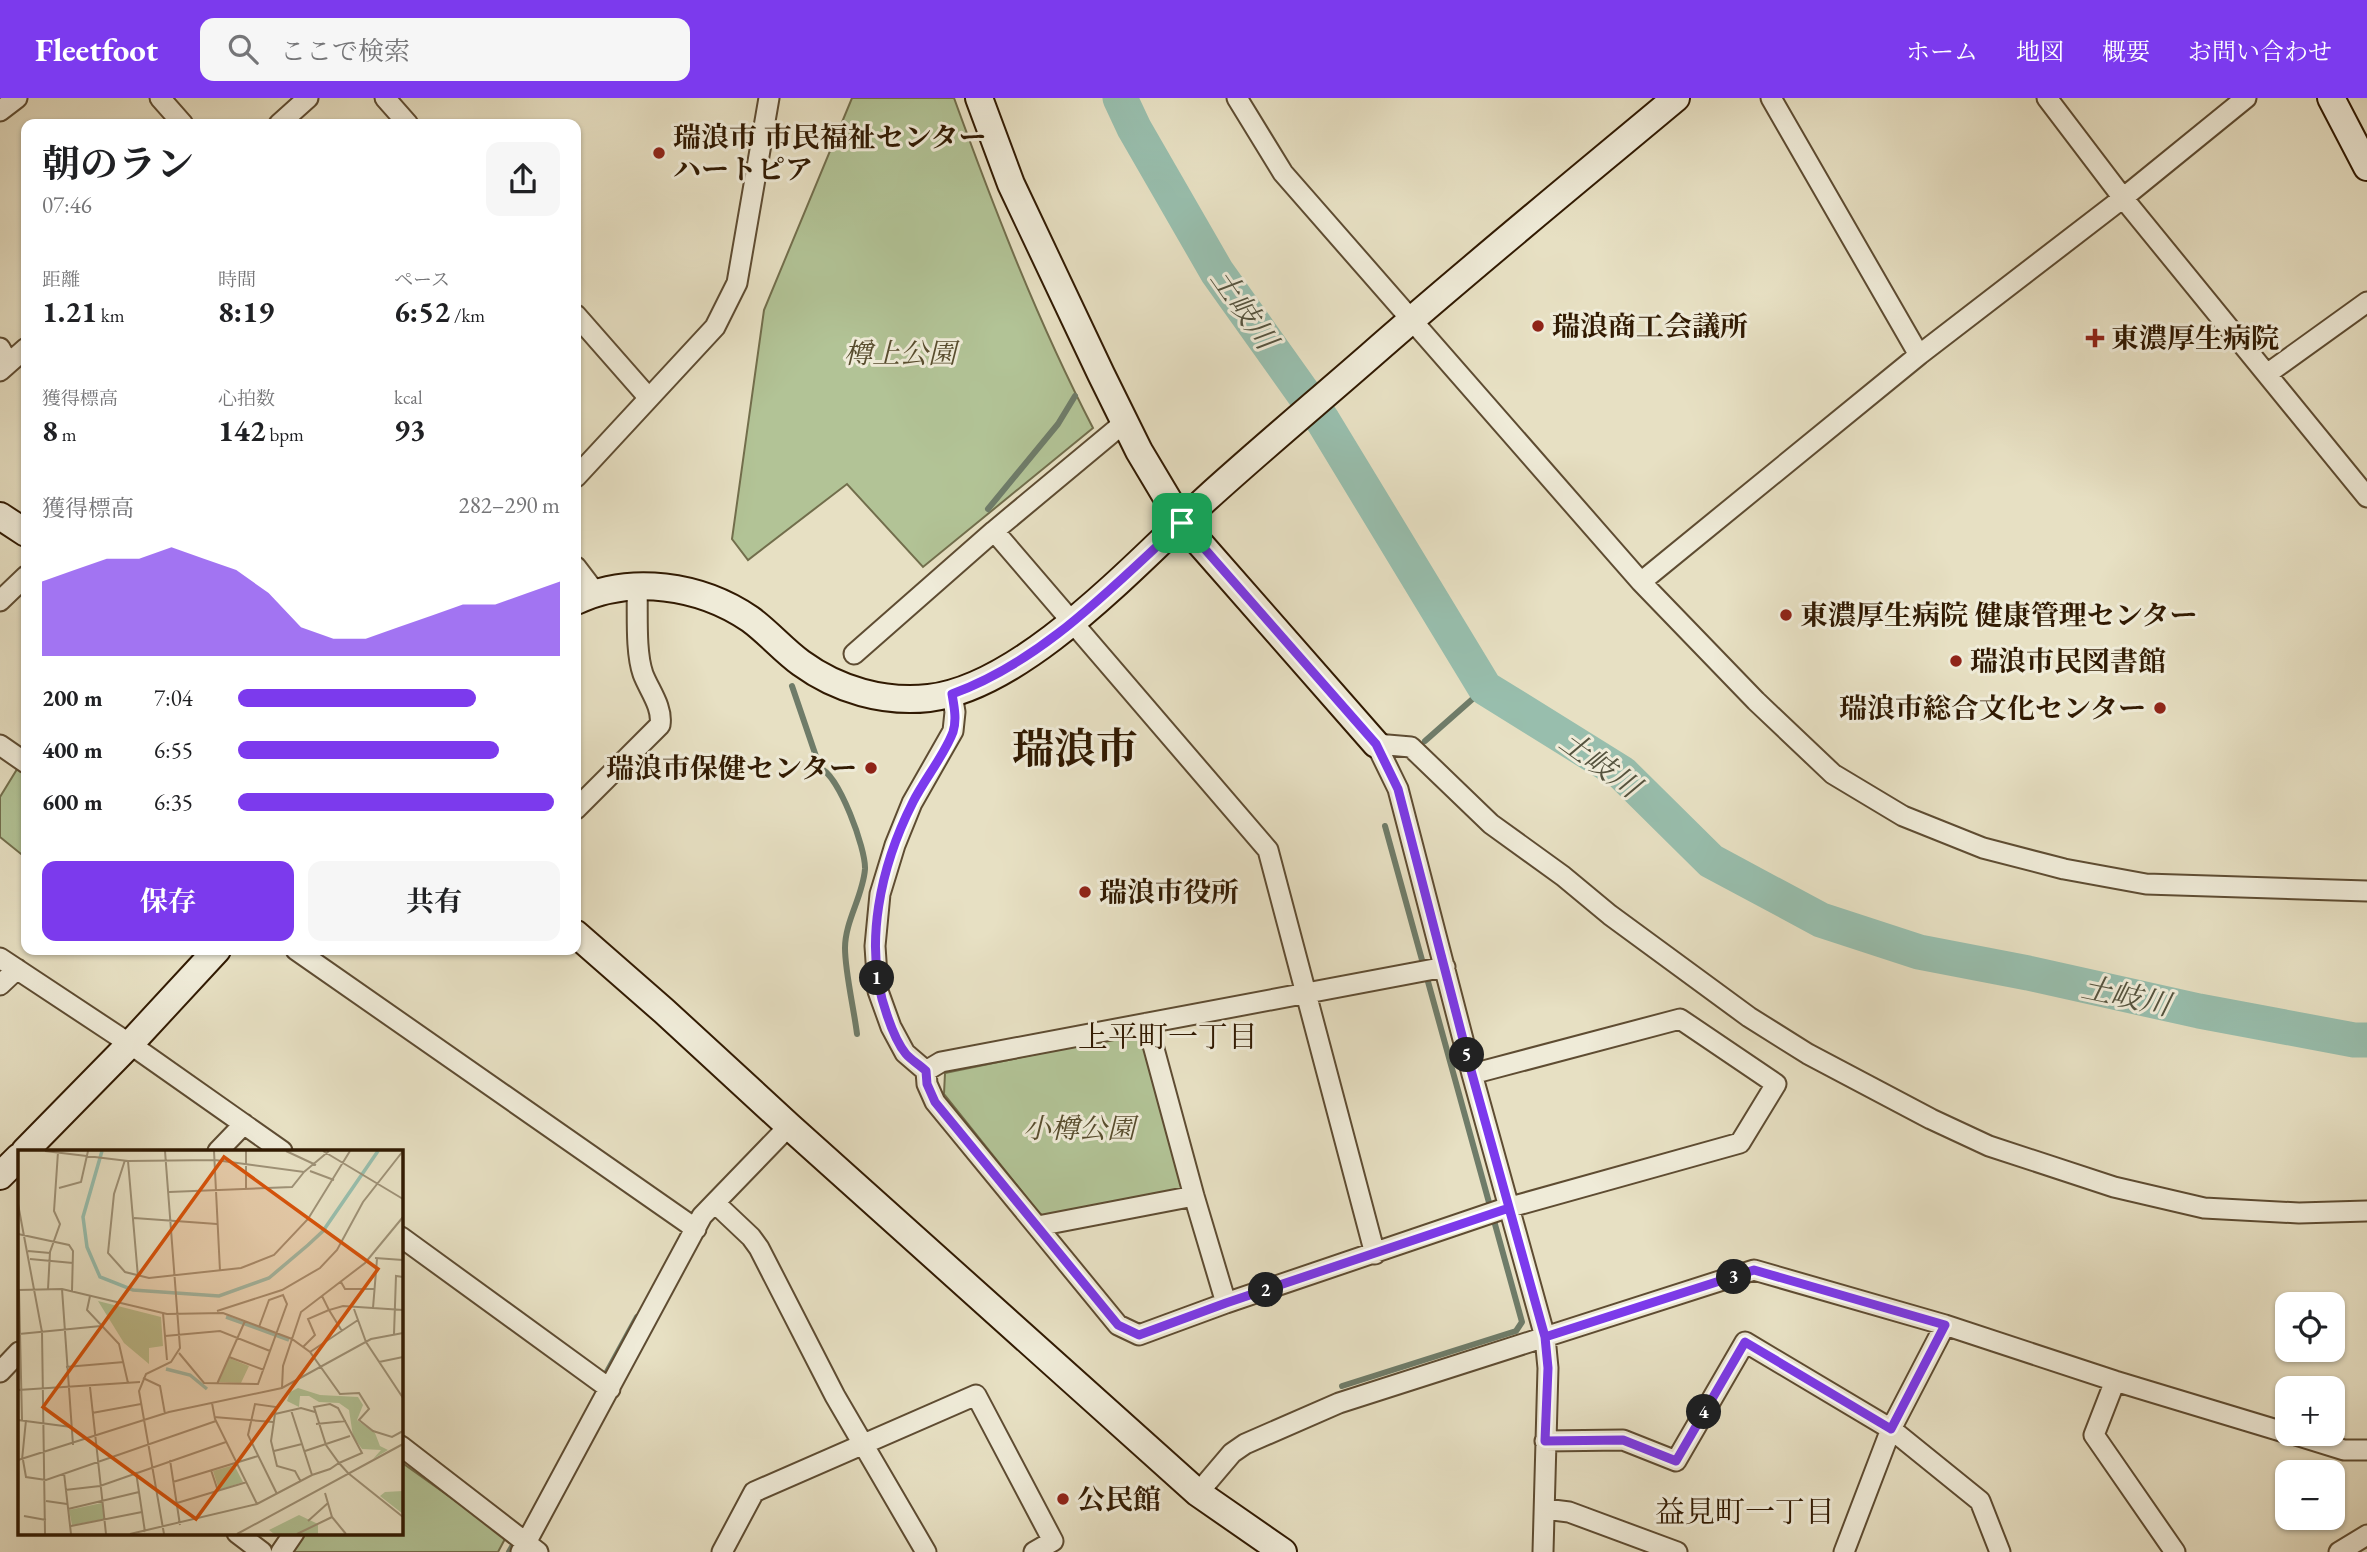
<!DOCTYPE html>
<html lang="ja">
<meta charset="utf-8">
<style>
body{margin:0;font-family:"EB Garamond","Noto Serif JP",serif;background:#f6f6f6;color:#202124;height:100vh;display:flex;flex-direction:column;font-size:26px;white-space:nowrap}
*{box-sizing:border-box;margin:0}
p{font-size:23px;color:#757577}
.icon{flex:none;width:38px;height:38px;fill:none;stroke:currentColor;stroke-width:2;stroke-linecap:round;stroke-linejoin:round}
.map{position:relative;flex:1;overflow:hidden}
.sheet{position:absolute;left:21px;top:21px;width:560px;height:836px;display:flex;flex-direction:column;background:#fff;border-radius:14px;box-shadow:0 2px 5px #0004}
.sheet>*{flex:none}
.fabs{position:absolute;left:2275px;top:1194px;display:grid;gap:14px}
.fabs a{display:grid;place-items:center;width:70px;height:70px;border-radius:14px;background:#fff;box-shadow:0 2px 5px #0004;font-size:35px}
.pin{position:absolute;display:grid;place-items:center;width:60px;height:60px;color:#fff;margin:-30px;border-radius:14px;box-shadow:0 4px 10px #0006}
.km{position:absolute;width:35px;height:35px;margin:-18px;border-radius:50%;background:#222;color:#fff;font-size:19px;line-height:35px;text-align:center}
.round{display:grid;place-items:center;flex:none;width:74px;height:74px;border-radius:14px;background:#f6f6f6}
.summary{display:flex;align-items:center;justify-content:space-between;height:119px;padding:0 21px}
h1{font-size:38px;font-weight:700;line-height:52px}
.stats{display:grid;grid-template-columns:repeat(3,1fr);gap:10px;height:119px;padding:7px 21px}
.stats div{display:grid;align-content:center}
.stats b{font-size:30px;font-weight:700}
.stats small{font-size:19px;font-weight:400}
.stats p{font-size:19px}
.chart{height:196px;padding:14px 21px}
.chart p{display:flex;justify-content:space-between}
.chart svg{width:100%;height:126px;margin-top:7px;fill:#7c3aed;opacity:.7}
.cta{display:flex;gap:14px;margin-top:auto;padding:14px 21px}
.cta a{flex:1;height:80px;border-radius:14px;background:#7c3aed;color:#fff;font-size:28px;font-weight:700;line-height:80px;text-align:center}
.cta a+a{background:#f6f6f6;color:#202124}
ul{padding:0 21px;list-style:none;font-size:23px}
li{display:grid;grid-template-columns:112px 84px 1fr;align-items:center;height:52px}
li i{height:18px;border-radius:9px;background:#7c3aed}
header{display:flex;align-items:center;gap:42px;box-sizing:border-box;height:98px;padding:0 35px;background:#7c3aed;color:#fff}
header strong{font-size:33px}
nav{display:flex;gap:38px;margin-inline-start:auto;font-size:24px}
.search{width:490px;height:63px;background:#f6f6f6;display:flex;align-items:center;gap:18px;box-sizing:border-box;padding:0 24px;border-radius:14px;color:#757577;font-size:26px}
.map>svg:first-child{display:block}
.green{fill:#b2c396;stroke:#726e4c;stroke-width:2}
.lines{fill:none;stroke-linecap:round;stroke-linejoin:round}
.stream{stroke:#6f7c69;stroke-width:6}
.river{stroke:#98bead;stroke-width:35}
.street-casing{stroke:#5e4c32;stroke-width:23}
.secondary-casing{stroke:#311a02;stroke-width:30}
.street{stroke:#efebd8;stroke-width:19}
.secondary{stroke:#efebd8;stroke-width:26}
.route-casing{stroke:#fff;stroke-width:14}
.route{stroke:#7c3aed;stroke-width:9}
.poi-dot{fill:#8f2418;stroke:#efebd8;stroke-width:2.5}
.labels{text-anchor:middle;stroke-width:6;stroke-linejoin:round;paint-order:stroke}
.poi-label{font-size:28px;font-weight:bold;fill:#311a02;stroke:#efebd8;text-anchor:start}
.park-label{font-size:28px;font-style:italic;fill:#584d2e;stroke:#efebd8}
.water-label{font-size:30px;font-style:italic;fill:#55533e;stroke:#efebd8}
.neighbourhood-label{font-size:30px;fill:#311a02;stroke:#efebd8}
.town-label{font-size:42px;font-weight:bold;fill:#311a02;stroke:#efebd8}
.inset-river{fill:none;stroke:#98bead;stroke-width:3.5}
.inset-road{fill:none;stroke:#9e9176;stroke-width:2}
.view{fill:#d6530b;fill-opacity:0.15;stroke:#d6530b;stroke-width:3.5}
.inset-edge{fill:none;stroke:#311a02;stroke-width:3.5}
</style>
<header>
<strong>Fleetfoot</strong>
<div class="search"><svg class="icon" aria-label="search" viewBox="0 0 24 24"><circle cx="10" cy="10" r="6"/><path d="M15 15l6 6"/></svg>ここで検索</div>
<nav><a>ホーム</a><a>地図</a><a>概要</a><a>お問い合わせ</a></nav>
</header>
<div class="map">
<svg width="2367" height="1454" viewBox="0 0 2367 1454">
<rect width="100%" height="100%" fill="#e7e0c3"/>
<filter id="stains"><feTurbulence type="fractalNoise" baseFrequency=".00286" numOctaves="4"/><feColorMatrix values="0 0 0 0 .2 0 0 0 0 .09 0 0 0 0 .02 0 0 0 .5 -.17"/></filter>
<radialGradient id="worn" r=".72"><stop offset=".6" stop-color="#630" stop-opacity="0"/><stop offset="1" stop-color="#630" stop-opacity=".3"/></radialGradient>
<path class="green" d="M852,0H954C995,113 1038,224 1093,330L923,469L847,386L748,462L732,441L764,212Z
M22,663L26,665V760L0,739V699Z
M1143,934L1183,1092L1043,1120L944,996L945,975Z
M401,1364L506,1439L498,1454H290L304,1435H401Z"/>
<g class="lines">
<path class="stream" d="M988,411L1058,326L1075,298
M792,588L820,670C839,677 866,751 865,771C863,798 845,823 845,850C845,874 854,911 857,936
M1425,643L1485,590
M602,1283L637,1219
M1342,1288L1516,1233L1522,1224L1385,728
M509,1454L517,1440"/>
<path class="river" d="M1120,0L1134,30L1217,174L1323,323L1485,590L1622,675L1711,763L1821,822L1919,854L2028,875L2199,913L2354,942H2367"/>
<defs>
<path id="street" d="M160,0L183,26
M385,0L408,26
M1237,0L1283,75L1641,484L1756,603L1833,676L1903,718L1983,750L2064,771L2146,786L2367,793
M1771,0L1919,257
M2047,0L2123,100L2367,399
M0,13L17,0
M279,26L308,0
M576,217L648,299
M0,250L8,265
M0,273L26,250
M2267,276L2367,204
M576,379L715,229L737,185L769,0
M994,433L1268,752L1375,1156
M576,469L595,494
M1641,484L1919,257L2123,100L2246,0
M0,503L26,478
M854,556L994,433L1125,324
M1376,646L1411,649L1491,726L1563,778L1610,817L1749,919L1808,956L1931,1021L1989,1048L2114,1089L2204,1110L2299,1115L2367,1113
M1376,646L1398,691L1472,976L1545,1239L1548,1270L1543,1454
M0,647L26,665
M576,711L660,627C663,609 649,592 643,576C635,553 638,514 637,488
M296,852L696,1131
M0,860L130,946L282,1053
M0,887L17,871
M1147,925L1194,1098L1226,1205
M926,973L927,986L935,1004L1118,1227L1139,1237L1226,1205L1500,1112L1740,1045L1776,986L1680,921L1472,976
M926,973L941,964L1445,869
M926,973L905,955L891,929L878,893L875,848L880,796L895,747L912,705L953,633L955,614L952,596
M218,1053L244,1026
M715,1105L751,1139L759,1150L835,1298L926,1454
M1038,1128L1194,1098
M401,1139L610,1291
M0,1274L19,1254
M2115,1283L2094,1337L2175,1454
M2289,1335L2344,1352H2367
M1545,1343L1623,1342L1676,1363L1745,1244L1891,1331L1945,1227
M401,1348L538,1454
M1198,1395L1232,1355L1245,1346L1339,1305L1754,1172L1945,1227L2115,1283L2287,1335
M1545,1411L1569,1414L1677,1454
M237,1435L262,1454
M281,1454L294,1435
M521,1454L702,1118L789,1028
M722,1454L754,1394L976,1297L1053,1443L1034,1454
M1844,1454L1891,1331L1980,1403L2000,1454
M2339,1454L2367,1437"/>
<path id="secondary" d="M979,0L1011,86L1101,276L1139,353L1182,425L1376,646
M2331,0L2367,69
M0,418L26,435
M576,503C631,477 700,487 750,521C768,534 783,552 801,565C838,592 884,605 929,600C1024,589 1137,464 1206,401C1260,352 1315,306 1370,258C1470,170 1573,86 1676,0
M576,836L664,913L789,1028L1198,1395L1283,1454
M25,1053L130,946L217,852
M0,1078L19,1059"/>
</defs>
<use href="#street" class="street-casing"/>
<use href="#secondary" class="secondary-casing"/>
<use href="#street" class="street"/>
<use href="#secondary" class="secondary"/>
</g>
<g class="lines">
<defs>
<path id="route" d="M1182,425C1112,489 1043,563 952,596C954,608 957,622 953,634C945,656 924,682 913,704C881,767 862,848 887,917C891,929 897,945 906,956C911,962 920,967 926,973L927,986L935,1004L1118,1227L1139,1237L1226,1205L1509,1110L1545,1239L1754,1172L1945,1227L1891,1331L1745,1244L1676,1363L1623,1342L1545,1343L1548,1270L1545,1239L1472,976L1398,691L1376,646L1182,425"/>
</defs>
<use href="#route" class="route-casing"/>
<use href="#route" class="route"/>
</g>
<g class="poi-dot">
<circle cx="659" cy="55" r="7"/>
<circle cx="1538" cy="228" r="7"/>
<path d="M2091.5 229.5h7v7h7v7h-7v7h-7v-7h-7v-7h7z"/>
<circle cx="1786" cy="517" r="7"/>
<circle cx="1956" cy="563" r="7"/>
<circle cx="2160" cy="610" r="7"/>
<circle cx="871" cy="670" r="7"/>
<circle cx="1085" cy="794" r="7"/>
<circle cx="1063" cy="1401" r="7"/>
</g>
<g class="labels">
<g class="poi-label">
<text x="673" y="49">瑞浪市 市民福祉センター<tspan x="673" dy="32">ハートピア</tspan></text>
<text x="1552" y="238">瑞浪商工会議所</text>
<text x="2111" y="250">東濃厚生病院</text>
<text x="1800" y="527">東濃厚生病院 健康管理センター</text>
<text x="1970" y="573">瑞浪市民図書館</text>
<text x="2146" y="620" text-anchor="end">瑞浪市総合文化センター</text>
<text x="857" y="680" text-anchor="end">瑞浪市保健センター</text>
<text x="1099" y="804">瑞浪市役所</text>
<text x="1077" y="1411">公民館</text>
</g>
<g class="park-label">
<text x="900" y="265">樽上公園</text>
<text x="1079" y="1040">小樽公園</text>
</g>
<g class="water-label">
<text transform="translate(1244 211) rotate(55)" y="10">土岐川</text>
<text transform="translate(1600 666) rotate(36)" y="10">土岐川</text>
<text transform="translate(2126 898) rotate(12)" y="10">土岐川</text>
</g>
<g class="neighbourhood-label">
<text x="1168" y="949">上平町一丁目</text>
<text x="1745" y="1424">益見町一丁目</text>
</g>
<g class="town-label">
<text x="1075" y="665">瑞浪市</text>
</g>
</g>
<g transform="translate(18 1052)">
<rect width="385" height="385" fill="#e7e0c3"/>
<path d="M80,151L143,167L145,196L131,198V214L106,193ZM211,208L231,216L223,233L200,232ZM280,238L302,245L340,247L345,255L339,270L357,283L362,296L370,300L355,309L363,300L344,299L335,286L331,260L321,253L301,252L291,246H282L281,257L269,251L272,242ZM216,315L225,332L201,340L195,321ZM385,341V364L362,346L367,342ZM84,353L86,369L54,375L51,360ZM281,365L300,374V384H256L251,380Z" fill="#b2c396"/>
<path class="inset-river" d="M84,1L65,67L69,97L82,127L115,140L201,146L251,128L290,95L305,81L360,1M208,167L271,190M148,219L172,225L189,239"/>
<path class="inset-road" d="M27,1L110,11L197,10L286,22L311,1M196,1L202,121M268,1L298,15M305,1L385,49M107,10L96,44L90,103L107,122L131,128L223,118L256,105L290,69L332,1M110,11L120,127M292,21L316,30M41,38L63,32L70,1M228,39V1M151,42L274,37L286,22M0,54L24,182L27,384M116,68L199,74M0,84L51,95L55,101L54,141M10,101L32,103M357,108L385,110M12,109L55,113M323,132L327,139H357M30,139L32,102L42,74L36,61L40,2M44,139L55,295M0,140L44,139L149,164L205,163L274,189L292,202L322,244L341,243L351,259L341,270L355,281L374,287L385,281M1,140L4,270M72,146L69,160L101,194L110,233M355,158L359,109M336,159L348,192L385,248M199,161L264,140L302,118L319,100L345,52L385,1M145,163L149,210M324,181L311,160L325,156L385,160M1,184L83,176M376,184L378,126L385,127M147,186L202,181L252,201M285,197L297,185L290,169L311,160L304,146M292,202L340,170M161,203L186,233L240,234L269,154L265,145L251,150L241,177M211,207L246,220M361,212L385,207M48,217L106,212M125,228L142,236L147,264M199,234L227,171M72,237L88,384M264,238L265,216L283,162L347,113L385,67M0,240L122,232M194,253L197,269L239,354M273,260L294,325M74,263L123,254M257,264L283,258L297,262M196,267L255,272M0,270L53,277M298,274L328,271M256,301L284,294M287,301L332,286M0,310L151,262L264,238L353,189L385,183M4,310L8,270M5,310L8,327L28,330L198,271M152,310L162,375M193,320L200,341M118,322L127,382M46,323L53,384M155,332L240,306M47,340L82,336L208,292M307,343L314,367L328,384M259,344L230,285L237,254L258,257L253,291L259,316L277,321L283,332M28,351L49,354M159,353L229,332M50,359L121,342M6,366L28,370M290,371L310,353M53,376L124,362M112,384L239,354L294,325L312,319L321,313L344,303L320,258L312,254L296,257L308,295L321,313L330,323L385,367M146,384L121,241L128,224L153,212L162,198L147,1M219,384L385,294M279,384L314,367"/>
<path class="view" d="M206,7L360,119L178,369L25,257Z"/>
<rect width="385" height="385" class="inset-edge"/>
</g>
<rect width="100%" height="100%" filter="url(#stains)"/>
<rect width="100%" height="100%" fill="url(#worn)"/>
</svg>
<div class="fabs">
<a><svg class="icon" aria-label="locate" viewBox="0 0 24 24"><circle cx="12" cy="12" r="6"/><path d="M12 2v4M12 18v4M2 12h4M18 12h4"/></svg></a>
<a>+</a>
<a>−</a>
</div>
<div class="pin" style="left:1182px;top:425px;background:#1e9e55"><svg class="icon" aria-label="arrive" viewBox="0 0 24 24"><path d="M6 21V4h12l-3 4 3 4H6"/></svg></div>
<b class="km" style="left:877px;top:880px">1</b>
<b class="km" style="left:1266px;top:1192px">2</b>
<b class="km" style="left:1734px;top:1179px">3</b>
<b class="km" style="left:1704px;top:1314px">4</b>
<b class="km" style="left:1467px;top:957px">5</b>
<section class="sheet">
<div class="summary"><div><h1>朝のラン</h1><p>07:46</p></div><a class="round"><svg class="icon" aria-label="share" viewBox="0 0 24 24"><path d="M12 15V3M7 8l5-5 5 5M5 13v7h14v-7"/></svg></a></div>
<div class="stats">
<div><p>距離</p><b>1.21<small> km</small></b></div>
<div><p>時間</p><b>8:19</b></div>
<div><p>ペース</p><b>6:52<small> /km</small></b></div>
</div>
<div class="stats">
<div><p>獲得標高</p><b>8<small> m</small></b></div>
<div><p>心拍数</p><b>142<small> bpm</small></b></div>
<div><p>kcal</p><b>93</b></div>
</div>
<div class="chart"><p><span>獲得標高</span>282–290 m</p>
<svg viewBox="0 0 160 44" preserveAspectRatio="none"><path d="M0 44V18L10 14L20 10L30 10L40 6L50 10L60 14L70 22L80 34L90 38L100 38L110 34L120 30L130 26L140 26L150 22L160 18V44z"/></svg>
</div>
<ul>
<li><b>200 m</b>7:04<i style="width:74%"></i></li>
<li><b>400 m</b>6:55<i style="width:81%"></i></li>
<li><b>600 m</b>6:35<i style="width:98%"></i></li>
</ul>
<div class="cta"><a>保存</a><a>共有</a></div>
</section>
</div>
